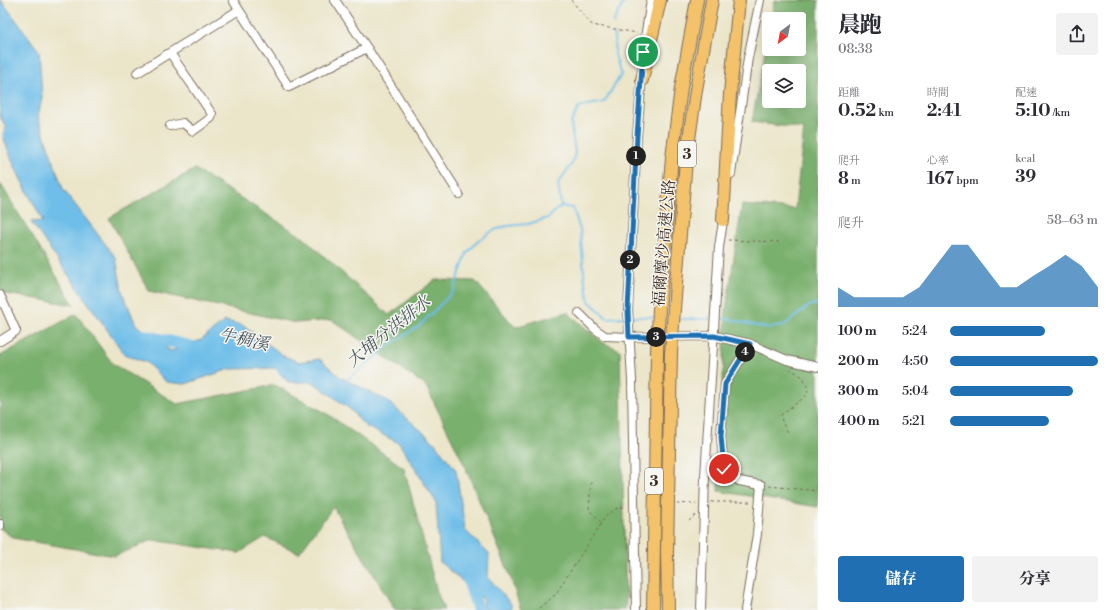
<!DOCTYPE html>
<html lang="zh-TW">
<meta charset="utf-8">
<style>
body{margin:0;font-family:"Libre Bodoni","Noto Serif TC",serif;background:#f2f2f3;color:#2b2b33;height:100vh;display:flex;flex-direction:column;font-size:15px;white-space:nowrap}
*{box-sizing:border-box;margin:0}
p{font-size:13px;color:#7c7c81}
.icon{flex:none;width:22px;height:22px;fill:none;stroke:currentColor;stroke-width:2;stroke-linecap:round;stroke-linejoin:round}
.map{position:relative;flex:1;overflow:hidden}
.sheet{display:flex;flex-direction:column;background:#fff;width:300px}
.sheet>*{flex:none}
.needle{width:26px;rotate:212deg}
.fabs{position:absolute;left:762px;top:12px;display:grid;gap:8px}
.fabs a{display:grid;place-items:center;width:44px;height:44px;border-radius:4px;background:#fff;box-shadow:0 4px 16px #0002;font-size:20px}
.pin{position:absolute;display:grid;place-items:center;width:34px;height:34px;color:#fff;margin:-17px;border:2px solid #fff;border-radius:50%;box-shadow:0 1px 4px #0007}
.km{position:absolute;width:20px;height:20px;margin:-10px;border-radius:50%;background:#222;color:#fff;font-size:11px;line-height:20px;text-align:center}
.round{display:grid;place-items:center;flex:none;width:42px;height:42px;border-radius:4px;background:#f2f2f3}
.headline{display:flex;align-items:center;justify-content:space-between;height:68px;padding:0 20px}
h1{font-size:22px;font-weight:800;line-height:30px}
.figures{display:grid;grid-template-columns:repeat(3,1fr);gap:6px;height:68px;padding:4px 20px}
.figures div{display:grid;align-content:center}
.figures b{font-size:17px;font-weight:800}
.figures small{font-size:11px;font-weight:400}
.figures p{font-size:11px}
.chart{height:112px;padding:8px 20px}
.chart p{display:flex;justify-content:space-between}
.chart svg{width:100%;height:72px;margin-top:4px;fill:#1f6fb2;opacity:.7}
.cta{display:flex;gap:8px;margin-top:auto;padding:8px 20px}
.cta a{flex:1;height:46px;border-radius:4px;background:#1f6fb2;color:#fff;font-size:16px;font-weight:800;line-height:46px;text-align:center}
.cta a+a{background:#f2f2f3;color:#2b2b33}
ul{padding:0 20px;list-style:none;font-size:13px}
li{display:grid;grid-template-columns:64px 48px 1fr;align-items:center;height:30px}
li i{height:10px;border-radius:5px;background:#1f6fb2}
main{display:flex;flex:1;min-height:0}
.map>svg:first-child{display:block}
.forest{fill:#7ab06e;stroke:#5a6d46;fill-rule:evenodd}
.water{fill:#6ebee9;stroke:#547484}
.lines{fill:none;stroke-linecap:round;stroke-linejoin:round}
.stream{stroke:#6ebee9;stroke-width:2}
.river{stroke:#6ebee9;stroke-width:12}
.minor-casing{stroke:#796b5a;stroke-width:10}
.highway-casing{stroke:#796b5a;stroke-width:14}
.path{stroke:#796b5a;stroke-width:1;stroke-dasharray:3 3;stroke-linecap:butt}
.minor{stroke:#fff;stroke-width:8}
.highway{stroke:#f3c26a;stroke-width:12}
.minor-bridge-casing{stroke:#796b5a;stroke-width:10;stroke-linecap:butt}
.highway-bridge-casing{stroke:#796b5a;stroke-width:14;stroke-linecap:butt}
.minor-bridge{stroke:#fff;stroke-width:8}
.highway-bridge{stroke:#f3c26a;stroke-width:12}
.route-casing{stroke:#fff;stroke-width:8}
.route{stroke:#1f6fb2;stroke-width:5}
.labels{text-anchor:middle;stroke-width:3;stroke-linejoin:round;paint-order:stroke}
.shield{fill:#f6f6f2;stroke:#73675e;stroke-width:1}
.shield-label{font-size:15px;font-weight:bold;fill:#3b2a1e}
.street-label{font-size:16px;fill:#3b2a1e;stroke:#f6f6f2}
.water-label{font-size:17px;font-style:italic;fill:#4a565b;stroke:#f6f6f2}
</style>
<main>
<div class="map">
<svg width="818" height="610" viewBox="0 0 818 610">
<rect width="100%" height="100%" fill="#f6f6f2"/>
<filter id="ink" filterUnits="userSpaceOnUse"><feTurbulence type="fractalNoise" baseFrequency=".025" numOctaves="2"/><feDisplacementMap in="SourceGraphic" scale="8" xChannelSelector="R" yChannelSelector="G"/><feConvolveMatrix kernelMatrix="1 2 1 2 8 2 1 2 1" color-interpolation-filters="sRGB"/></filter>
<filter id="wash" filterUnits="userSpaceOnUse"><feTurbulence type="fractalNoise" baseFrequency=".012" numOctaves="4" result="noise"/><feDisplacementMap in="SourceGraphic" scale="16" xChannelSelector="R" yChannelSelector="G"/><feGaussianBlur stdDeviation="0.9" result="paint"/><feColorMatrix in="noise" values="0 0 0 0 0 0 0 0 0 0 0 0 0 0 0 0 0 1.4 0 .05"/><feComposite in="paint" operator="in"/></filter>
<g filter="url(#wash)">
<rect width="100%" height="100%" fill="#ebe5c9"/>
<path class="forest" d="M818,0V507L718,491L726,310L742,205L795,209L804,129L752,122L769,30V49H799V19H771L774,1ZM769,71H799V101H769Z
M195,169L304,238L389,315L435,280L475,281L515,327L567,312L602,342L620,350L626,610H521L509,573L464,464L426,386L332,320L296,323L149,291L109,218Z
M0,183L74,305L0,293Z
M76,314L113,364L177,404L275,385L326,413L404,468L437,592L444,610H395L333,507L299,553L265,537L239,553L152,540L115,556L13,538L0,528V356Z"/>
<path class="water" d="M0,0H1L39,51L42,97L38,117L63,189L116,258L122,291L136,325L171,351L201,340L225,321L242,325L284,356L299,362L320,359L340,377L386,400L433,441L456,470L465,530L489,554L488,577L511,604L512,610H483L484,600L440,562L436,502L399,443L365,426L350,409L313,382H288L275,368L230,369L185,384L166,382L146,362L125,355L31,222L43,221C28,193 12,166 3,135L6,128L0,116Z"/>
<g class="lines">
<path class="stream" d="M614,24V21L625,0
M561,205L558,183L572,164L575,153L571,123L579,107L604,102L621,75L615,54L614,34
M630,317H654
M678,319H712
M716,319H729L765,328L783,326L809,306L818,303
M346,381L391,344L419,326L453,292L467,253L477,242L492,231L507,226L528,224L548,218L561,206L573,208L580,230L585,282L589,301L607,318L626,317"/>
<path class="river" d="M138,334L202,349
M466,573L478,610"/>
</g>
</g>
<g filter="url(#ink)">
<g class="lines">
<defs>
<path id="minor" d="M335,0L367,48L459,194
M239,10L289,87L367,48
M643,51L651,0
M137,73L239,10L233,0
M170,126L183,123L193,131L211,118L212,114L170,53
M731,174L748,58L760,0
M0,295L16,331L0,341
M579,313L595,329L605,336L629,337L714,336L750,344L787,360L818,367
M633,443L632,380L628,310L637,136L642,76
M705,477L719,247L724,215
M0,524V526
M745,610L757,534L761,485L739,481L724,469L721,436L725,384L750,344"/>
<path id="highway" d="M642,80L660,0
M723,220L730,94L739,0
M659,309L672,158L681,88L697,0
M674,309L686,160L696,90L712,0
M653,610L657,352
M668,610L667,552L671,353"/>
</defs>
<use href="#minor" class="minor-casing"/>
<use href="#highway" class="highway-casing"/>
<path class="path" d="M571,0L592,25L637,33
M728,240L779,242
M788,432L782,422L781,415C790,407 799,402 808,394C807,379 803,376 790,369
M591,482L589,510L601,522
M769,486L818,491
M711,502H752
M677,504L696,503
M689,521L696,515
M539,608L555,595L606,516L615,509L626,507"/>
<use href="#minor" class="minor"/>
<use href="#highway" class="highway"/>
<defs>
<path id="minor-bridge" d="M633,443L636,610
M701,610L705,477"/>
<path id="highway-bridge" d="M657,352L659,309
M671,353L674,309"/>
</defs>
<use href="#minor-bridge" class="minor-bridge-casing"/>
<use href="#highway-bridge" class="highway-bridge-casing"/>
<use href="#minor-bridge" class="minor-bridge"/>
<use href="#highway-bridge" class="highway-bridge"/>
</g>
</g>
<g class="lines" filter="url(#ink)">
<defs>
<path id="route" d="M643,52L637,136L628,310L629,337L714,336L750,344L725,384L721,436L724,469"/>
</defs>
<use href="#route" class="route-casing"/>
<use href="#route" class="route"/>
</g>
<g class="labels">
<g class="shield">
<rect x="678" y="141" width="18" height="26" rx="3"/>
<rect x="645" y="468" width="18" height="26" rx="3"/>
</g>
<g class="shield-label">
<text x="687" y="159">3</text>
<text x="654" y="486">3</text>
</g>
<g class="street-label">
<text transform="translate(663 243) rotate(-85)" y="6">福爾摩沙高速公路</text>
</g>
<g class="water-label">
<text transform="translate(388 331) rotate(-39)" y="6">大埔分洪排水</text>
<text transform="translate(244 339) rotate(12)" y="6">牛稠溪</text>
</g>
</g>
</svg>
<div class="fabs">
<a><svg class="needle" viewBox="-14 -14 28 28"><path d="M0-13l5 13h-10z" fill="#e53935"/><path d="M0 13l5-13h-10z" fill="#7c7c81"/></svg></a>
<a><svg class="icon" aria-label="layers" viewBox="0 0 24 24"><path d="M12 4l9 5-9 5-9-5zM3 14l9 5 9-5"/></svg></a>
</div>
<div class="pin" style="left:643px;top:52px;background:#1e9e55"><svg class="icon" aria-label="arrive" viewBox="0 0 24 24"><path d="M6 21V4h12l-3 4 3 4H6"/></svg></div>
<div class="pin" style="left:724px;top:469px;background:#d93025"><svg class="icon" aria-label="check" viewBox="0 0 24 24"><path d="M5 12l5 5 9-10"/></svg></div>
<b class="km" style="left:636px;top:156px">1</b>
<b class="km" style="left:630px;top:260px">2</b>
<b class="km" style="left:656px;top:337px">3</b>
<b class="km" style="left:745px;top:352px">4</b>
</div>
<section class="sheet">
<div class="headline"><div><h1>晨跑</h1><p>08:38</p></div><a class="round"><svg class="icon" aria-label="share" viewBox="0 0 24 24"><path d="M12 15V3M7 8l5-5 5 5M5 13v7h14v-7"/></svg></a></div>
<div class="figures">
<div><p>距離</p><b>0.52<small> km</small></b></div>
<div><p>時間</p><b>2:41</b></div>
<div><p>配速</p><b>5:10<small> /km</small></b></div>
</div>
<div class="figures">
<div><p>爬升</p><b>8<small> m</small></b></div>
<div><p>心率</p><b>167<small> bpm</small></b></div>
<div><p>kcal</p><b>39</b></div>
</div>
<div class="chart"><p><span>爬升</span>58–63 m</p>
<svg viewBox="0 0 160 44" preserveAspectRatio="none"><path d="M0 44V32L10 38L20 38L30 38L40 38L50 32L60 19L70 6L80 6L90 19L100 32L110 32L120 25L130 19L140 12L150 19L160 32V44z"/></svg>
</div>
<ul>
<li><b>100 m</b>5:24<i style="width:64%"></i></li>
<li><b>200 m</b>4:50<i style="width:100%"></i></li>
<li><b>300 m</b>5:04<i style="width:83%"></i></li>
<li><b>400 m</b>5:21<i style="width:67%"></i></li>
</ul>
<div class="cta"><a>儲存</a><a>分享</a></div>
</section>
</main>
